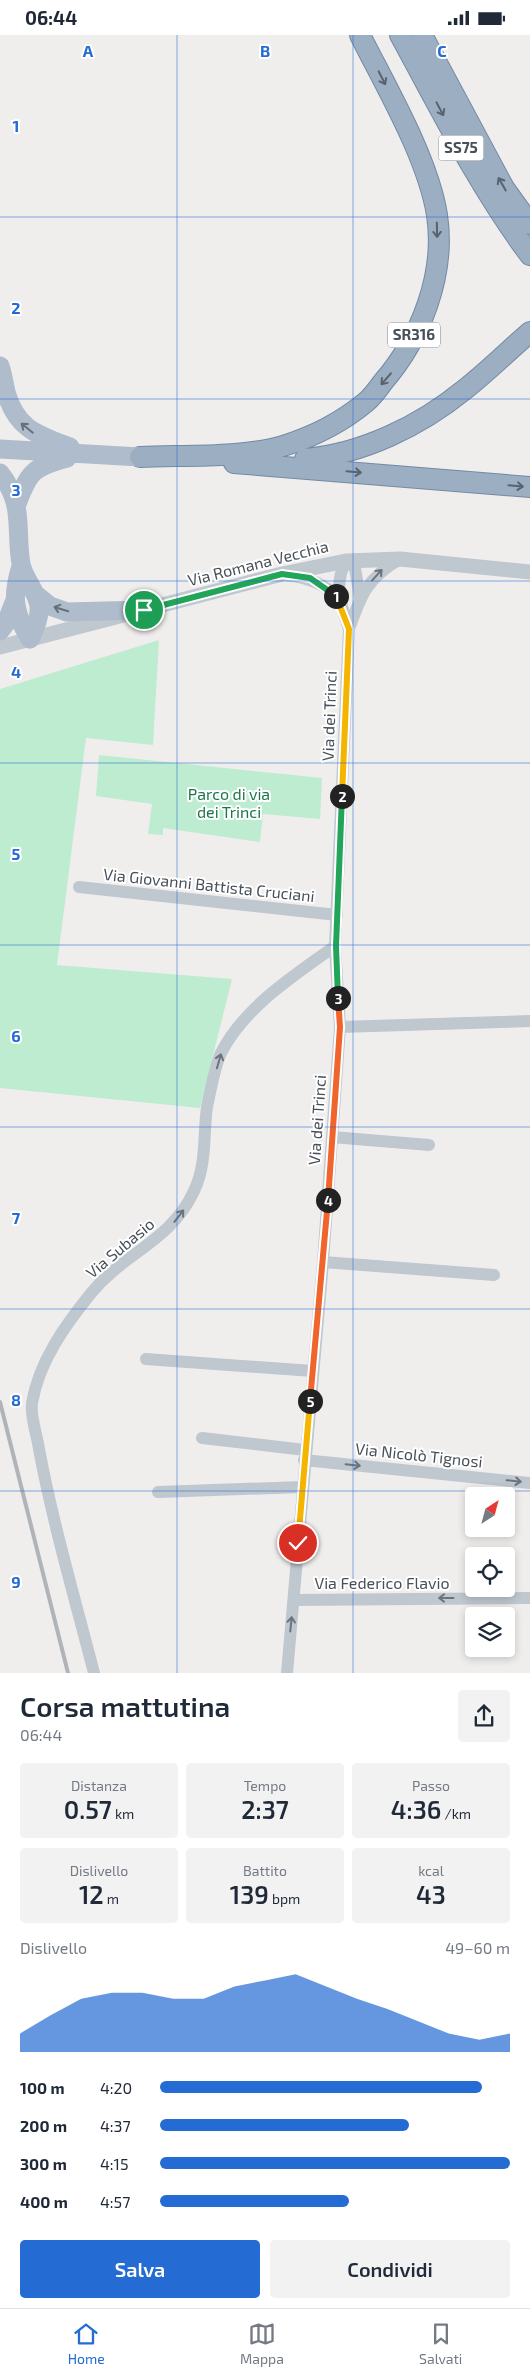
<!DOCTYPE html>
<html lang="it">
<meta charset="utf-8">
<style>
body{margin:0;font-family:"Exo 2",sans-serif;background:#f2f2f3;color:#1f2937;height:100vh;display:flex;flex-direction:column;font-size:19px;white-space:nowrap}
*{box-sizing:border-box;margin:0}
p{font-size:16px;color:#747a83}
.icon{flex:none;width:28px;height:28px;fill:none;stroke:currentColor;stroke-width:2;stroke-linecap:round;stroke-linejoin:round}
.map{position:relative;height:1638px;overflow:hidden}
.details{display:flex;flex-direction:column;background:#fff;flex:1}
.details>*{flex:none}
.needle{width:32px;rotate:36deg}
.fabs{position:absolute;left:465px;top:1452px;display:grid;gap:10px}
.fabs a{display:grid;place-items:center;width:50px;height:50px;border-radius:5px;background:#fff;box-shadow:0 2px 8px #0003;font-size:25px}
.pin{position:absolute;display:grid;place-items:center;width:42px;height:42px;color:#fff;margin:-21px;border:2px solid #fff;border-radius:50%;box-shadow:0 1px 5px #0007}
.km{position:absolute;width:25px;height:25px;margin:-12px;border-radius:50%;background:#222;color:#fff;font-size:14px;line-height:25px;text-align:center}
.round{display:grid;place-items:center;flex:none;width:52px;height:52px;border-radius:5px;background:#f2f2f3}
.headline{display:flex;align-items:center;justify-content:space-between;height:85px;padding:0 20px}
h1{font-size:28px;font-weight:600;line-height:38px}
.stats{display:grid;grid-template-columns:repeat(3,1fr);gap:8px;height:85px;padding:5px 20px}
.stats div{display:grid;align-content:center;border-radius:5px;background:#f2f2f3;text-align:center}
.stats b{font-size:25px;font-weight:600}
.stats small{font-size:14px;font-weight:400}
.stats p{font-size:14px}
.chart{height:140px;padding:10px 20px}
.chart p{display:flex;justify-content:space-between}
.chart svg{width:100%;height:90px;margin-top:5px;fill:#246bd4;opacity:.7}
.cta{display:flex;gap:10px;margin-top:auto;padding:10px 20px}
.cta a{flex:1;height:58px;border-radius:5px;background:#246bd4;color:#fff;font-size:20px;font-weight:600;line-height:58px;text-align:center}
.cta a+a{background:#f2f2f3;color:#1f2937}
ul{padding:0 20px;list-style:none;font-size:16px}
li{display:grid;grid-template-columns:80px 60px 1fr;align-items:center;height:38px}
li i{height:12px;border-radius:6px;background:#246bd4}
.status{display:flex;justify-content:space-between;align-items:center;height:35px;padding:0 25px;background:#fff;direction:ltr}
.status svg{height:14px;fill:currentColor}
.dock{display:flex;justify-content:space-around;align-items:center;height:70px;border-top:1px solid #e0e1e3;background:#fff;font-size:14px;color:#747a83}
.dock a{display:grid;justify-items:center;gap:2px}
.dock .active{color:#246bd4}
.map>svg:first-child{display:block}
.green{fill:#beecd1}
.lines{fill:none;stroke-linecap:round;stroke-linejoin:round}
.trunk-casing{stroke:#738aa5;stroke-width:22}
.minor{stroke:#bfc7cf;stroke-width:12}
.tertiary{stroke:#bfc7cf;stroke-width:15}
.primary{stroke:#afbccb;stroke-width:19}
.trunk{stroke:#9caec2;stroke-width:20}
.rail{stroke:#b0b3b8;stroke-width:4}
.oneway{stroke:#58636f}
.oneway2{stroke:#66707c}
.oneway3{stroke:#6b747d}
.split-1-casing{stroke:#fff;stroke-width:10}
.split-2-casing{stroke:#fff;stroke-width:10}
.split-3-casing{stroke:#fff;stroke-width:10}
.split-4-casing{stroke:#fff;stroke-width:10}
.split-5-casing{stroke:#fff;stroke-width:10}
.split-6-casing{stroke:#fff;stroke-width:10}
.split-1{stroke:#22a559;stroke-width:6}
.split-2{stroke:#f5b400;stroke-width:6}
.split-3{stroke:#22a559;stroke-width:6}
.split-4{stroke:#f0652b;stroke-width:6}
.split-5{stroke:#f0652b;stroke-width:6}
.split-6{stroke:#f5b400;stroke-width:6}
.grid{fill:none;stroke:#246bd4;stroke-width:1;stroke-opacity:0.55}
.labels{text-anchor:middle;stroke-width:4;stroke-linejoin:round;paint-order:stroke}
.shield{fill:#fff;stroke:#7e848c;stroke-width:1}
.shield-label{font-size:15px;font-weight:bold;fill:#47505a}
.street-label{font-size:16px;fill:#47505a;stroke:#fff}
.park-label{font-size:16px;fill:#1c764c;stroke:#fff}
.grid-label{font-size:16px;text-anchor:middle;font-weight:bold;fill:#246bd4;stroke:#fff;stroke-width:4;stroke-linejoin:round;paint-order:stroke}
</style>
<div class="status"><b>06:44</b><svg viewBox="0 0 49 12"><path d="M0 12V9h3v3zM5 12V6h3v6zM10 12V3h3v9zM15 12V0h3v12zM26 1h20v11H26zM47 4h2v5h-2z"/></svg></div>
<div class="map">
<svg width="530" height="1638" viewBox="0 0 530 1638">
<rect width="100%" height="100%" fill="#f0eeed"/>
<path class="green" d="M159,605L153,710L86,703L57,930L232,944L200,1073L0,1053V654Z
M99,720L322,743L320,784L263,779L260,807L163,793V800L148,799L152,769L96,761Z"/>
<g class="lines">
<defs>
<path id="trunk" d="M400,0C441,75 479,152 530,220
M422,0L504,153L530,189
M140,422C182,420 243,423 283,411C312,402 342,387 366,367C372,362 378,354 383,347C421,303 446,239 437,180C428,123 386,52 360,0
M305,424C362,419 420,391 464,355C487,337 508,316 530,297
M234,428L530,452"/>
</defs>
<use href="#trunk" class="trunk-casing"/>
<path class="minor" d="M287,540C308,543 324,548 339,564
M349,594C341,570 333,550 346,526L355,533L360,563
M79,852L337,880
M340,992L530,986
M332,1102L429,1110
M323,1227L494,1240
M146,1324L313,1336
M202,1403L305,1415
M304,1425L530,1448
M158,1457L302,1452
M294,1565L530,1563
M94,1638C75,1564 53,1489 39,1414C37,1400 30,1381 32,1368C39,1326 66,1289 92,1257C124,1218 171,1206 194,1156C207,1129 203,1100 207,1072C210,1057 215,1031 221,1018C245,971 294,941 335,911
M287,1638L323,1227L340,992L335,911L349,594C361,560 367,543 400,524"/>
<path class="tertiary" d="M0,612L282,539L346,526L400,524L530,537"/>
<path class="primary" d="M0,331C3,340 4,348 6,357C16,394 38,400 70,412
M0,414L140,422
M0,438C25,469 15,494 21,529C24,544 37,556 39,571C40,583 35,593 30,604
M17,469C29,436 34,432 67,423
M21,531C12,560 13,577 30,604
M35,559L50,571L67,577L144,575
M0,596L6,588L15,565"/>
<use href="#trunk" class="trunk"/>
<path class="rail" d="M0,1367L68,1638"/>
</g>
<defs><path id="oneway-shaft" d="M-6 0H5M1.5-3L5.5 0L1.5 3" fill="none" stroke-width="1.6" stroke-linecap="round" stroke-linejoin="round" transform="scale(1.25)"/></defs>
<g class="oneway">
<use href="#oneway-shaft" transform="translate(382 43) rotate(63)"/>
<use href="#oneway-shaft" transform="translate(440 74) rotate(62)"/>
<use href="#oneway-shaft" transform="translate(502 149) rotate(-120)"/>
<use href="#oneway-shaft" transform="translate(437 195) rotate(89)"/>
<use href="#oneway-shaft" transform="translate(386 344) rotate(131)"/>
<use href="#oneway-shaft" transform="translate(354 437) rotate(5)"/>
<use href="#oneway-shaft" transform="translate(516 451) rotate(5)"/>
</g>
<g class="oneway2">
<use href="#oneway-shaft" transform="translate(27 393) rotate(-141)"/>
<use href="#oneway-shaft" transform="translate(61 574) rotate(-163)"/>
</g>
<g class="oneway3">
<use href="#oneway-shaft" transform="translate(377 540) rotate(-48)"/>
<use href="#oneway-shaft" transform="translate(219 1026) rotate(-74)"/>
<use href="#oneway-shaft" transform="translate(179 1181) rotate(-52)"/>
<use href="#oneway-shaft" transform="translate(353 1430) rotate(6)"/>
<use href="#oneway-shaft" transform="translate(514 1446) rotate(6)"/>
<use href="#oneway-shaft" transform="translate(446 1563) rotate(180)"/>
<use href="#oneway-shaft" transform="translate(291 1589) rotate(-84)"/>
</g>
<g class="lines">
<defs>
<path id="split-1" d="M144,575L282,539L310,543L336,561"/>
<path id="split-2" d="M336,561L349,594L342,761"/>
<path id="split-3" d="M338,963L336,911L342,761"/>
<path id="split-4" d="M328,1165L340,992L338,963"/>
<path id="split-5" d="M310,1366L328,1165"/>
<path id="split-6" d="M298,1508L310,1366"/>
</defs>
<use href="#split-1" class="split-1-casing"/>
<use href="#split-2" class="split-2-casing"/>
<use href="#split-3" class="split-3-casing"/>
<use href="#split-4" class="split-4-casing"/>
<use href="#split-5" class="split-5-casing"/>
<use href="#split-6" class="split-6-casing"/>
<use href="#split-1" class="split-1"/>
<use href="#split-2" class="split-2"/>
<use href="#split-3" class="split-3"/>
<use href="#split-4" class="split-4"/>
<use href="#split-5" class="split-5"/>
<use href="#split-6" class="split-6"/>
</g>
<path class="grid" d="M177,0V1638M353,0V1638M0,182H530M0,364H530M0,546H530M0,728H530M0,910H530M0,1092H530M0,1274H530M0,1456H530"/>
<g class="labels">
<g class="shield">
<rect x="438.5" y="100.5" width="45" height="25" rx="4"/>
<rect x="388" y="287.5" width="52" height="25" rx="4"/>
</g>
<g class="shield-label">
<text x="461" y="118">SS75</text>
<text x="414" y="305">SR316</text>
</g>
<g class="street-label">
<text transform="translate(258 528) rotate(-14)" y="6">Via Romana Vecchia</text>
<text transform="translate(329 681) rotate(-88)" y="6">Via dei Trinci</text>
<text transform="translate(209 850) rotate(6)" y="6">Via Giovanni Battista Cruciani</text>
<text transform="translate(317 1085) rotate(-86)" y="6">Via dei Trinci</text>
<text transform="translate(120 1213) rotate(-40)" y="6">Via Subasio</text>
<text transform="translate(419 1420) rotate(6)" y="6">Via Nicolò Tignosi</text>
<text x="382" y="1554">Via Federico Flavio</text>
</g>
<g class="park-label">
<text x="229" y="765">Parco di via<tspan x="229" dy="18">dei Trinci</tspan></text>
</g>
</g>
<g class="grid-label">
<text x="88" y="22">A</text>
<text x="265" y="22">B</text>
<text x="442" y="22">C</text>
<text x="16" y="97">1</text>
<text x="16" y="279">2</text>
<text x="16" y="461">3</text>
<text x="16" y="643">4</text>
<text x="16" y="825">5</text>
<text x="16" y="1007">6</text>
<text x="16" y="1189">7</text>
<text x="16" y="1371">8</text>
<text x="16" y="1553">9</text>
</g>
</svg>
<div class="fabs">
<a><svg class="needle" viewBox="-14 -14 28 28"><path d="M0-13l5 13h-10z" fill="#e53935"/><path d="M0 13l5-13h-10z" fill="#747a83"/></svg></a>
<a><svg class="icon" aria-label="locate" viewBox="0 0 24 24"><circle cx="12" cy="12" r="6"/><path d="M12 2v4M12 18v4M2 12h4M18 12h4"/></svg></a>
<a><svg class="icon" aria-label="layers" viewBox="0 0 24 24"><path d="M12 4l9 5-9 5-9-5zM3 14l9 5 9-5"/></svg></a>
</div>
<div class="pin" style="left:144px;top:575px;background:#1e9e55"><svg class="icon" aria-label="arrive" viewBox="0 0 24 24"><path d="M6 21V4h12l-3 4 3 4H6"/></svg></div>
<div class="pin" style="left:298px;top:1508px;background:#d93025"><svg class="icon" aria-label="check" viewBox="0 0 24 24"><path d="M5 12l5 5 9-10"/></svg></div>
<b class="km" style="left:336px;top:561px">1</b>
<b class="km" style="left:342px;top:761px">2</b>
<b class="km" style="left:338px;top:963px">3</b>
<b class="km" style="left:328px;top:1165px">4</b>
<b class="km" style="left:310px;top:1366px">5</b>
</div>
<section class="details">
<div class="headline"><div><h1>Corsa mattutina</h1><p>06:44</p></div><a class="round"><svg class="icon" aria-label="share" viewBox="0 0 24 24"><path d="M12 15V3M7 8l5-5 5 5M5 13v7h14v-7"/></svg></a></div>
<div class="stats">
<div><p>Distanza</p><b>0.57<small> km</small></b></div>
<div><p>Tempo</p><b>2:37</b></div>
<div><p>Passo</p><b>4:36<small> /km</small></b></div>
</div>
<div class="stats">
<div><p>Dislivello</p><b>12<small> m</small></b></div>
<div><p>Battito</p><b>139<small> bpm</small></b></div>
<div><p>kcal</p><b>43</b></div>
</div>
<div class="chart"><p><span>Dislivello</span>49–60 m</p>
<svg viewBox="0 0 160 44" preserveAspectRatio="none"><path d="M0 44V35L10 26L20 18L30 15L40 15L50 18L60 18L70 12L80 9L90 6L100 12L110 18L120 23L130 29L140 35L150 38L160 35V44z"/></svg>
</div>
<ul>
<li><b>100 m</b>4:20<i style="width:92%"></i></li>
<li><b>200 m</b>4:37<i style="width:71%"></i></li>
<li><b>300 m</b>4:15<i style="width:100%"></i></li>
<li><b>400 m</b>4:57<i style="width:54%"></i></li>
</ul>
<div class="cta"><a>Salva</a><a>Condividi</a></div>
</section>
<nav class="dock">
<a class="active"><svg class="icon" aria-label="home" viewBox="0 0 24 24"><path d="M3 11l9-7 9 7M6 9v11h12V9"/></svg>Home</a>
<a><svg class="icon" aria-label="map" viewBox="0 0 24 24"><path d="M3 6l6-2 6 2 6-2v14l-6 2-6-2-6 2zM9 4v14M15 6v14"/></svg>Mappa</a>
<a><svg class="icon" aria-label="saved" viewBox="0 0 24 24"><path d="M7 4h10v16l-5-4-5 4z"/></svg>Salvati</a>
</nav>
